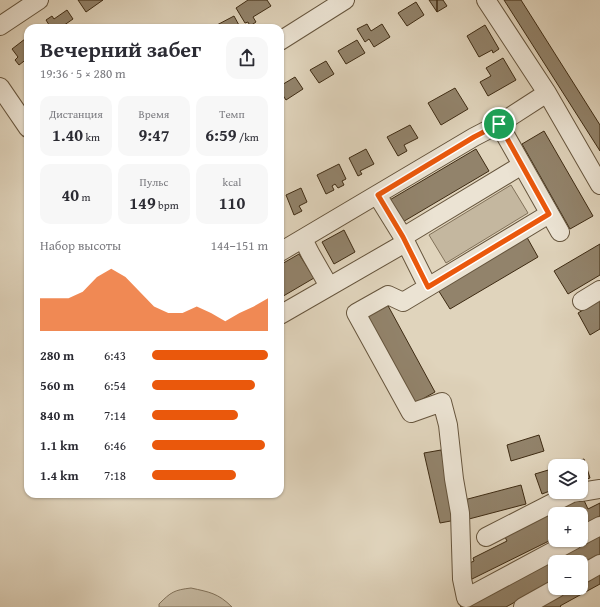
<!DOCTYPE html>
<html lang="ru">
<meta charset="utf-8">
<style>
body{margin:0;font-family:"Gentium Book Plus",serif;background:#f7f7f7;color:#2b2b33;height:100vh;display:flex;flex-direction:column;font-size:15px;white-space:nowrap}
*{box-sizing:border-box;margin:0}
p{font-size:13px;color:#7c7c81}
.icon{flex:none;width:22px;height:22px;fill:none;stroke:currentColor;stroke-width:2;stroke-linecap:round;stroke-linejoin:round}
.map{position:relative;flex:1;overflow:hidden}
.panel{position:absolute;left:24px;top:24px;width:260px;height:474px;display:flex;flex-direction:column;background:#fff;border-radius:12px;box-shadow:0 1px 3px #0004}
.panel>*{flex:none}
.tools{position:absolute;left:548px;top:459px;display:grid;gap:8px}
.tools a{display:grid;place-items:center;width:40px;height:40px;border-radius:8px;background:#fff;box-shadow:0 1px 3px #0004;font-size:20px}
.pin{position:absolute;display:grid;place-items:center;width:34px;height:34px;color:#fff;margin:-17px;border:2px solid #fff;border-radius:50%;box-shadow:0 1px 4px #0007}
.round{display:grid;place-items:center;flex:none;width:42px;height:42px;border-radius:12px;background:#f7f7f7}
.overview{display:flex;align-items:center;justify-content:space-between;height:68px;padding:0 16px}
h1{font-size:22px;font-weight:700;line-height:30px}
.figures{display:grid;grid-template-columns:repeat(3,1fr);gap:6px;height:68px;padding:4px 16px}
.figures div{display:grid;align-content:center;border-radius:10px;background:#f7f7f7;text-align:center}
.figures b{font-size:17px;font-weight:700}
.figures small{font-size:11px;font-weight:400}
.figures p{font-size:11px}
.chart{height:112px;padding:8px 16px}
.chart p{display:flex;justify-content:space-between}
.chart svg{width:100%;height:72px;margin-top:4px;fill:#ea580c;opacity:.7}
ul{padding:0 16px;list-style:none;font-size:13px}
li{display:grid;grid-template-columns:64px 48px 1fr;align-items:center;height:30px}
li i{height:10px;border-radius:5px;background:#ea580c}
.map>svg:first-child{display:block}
.green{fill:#c4b79f;stroke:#817159}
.building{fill:#92836b;stroke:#3e2b13}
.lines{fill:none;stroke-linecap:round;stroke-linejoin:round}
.minor-casing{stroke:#66553d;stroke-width:20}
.minor{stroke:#ebe3d3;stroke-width:18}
.route-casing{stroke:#fff;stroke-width:8}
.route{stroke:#ea580c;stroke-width:5}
</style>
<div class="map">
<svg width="600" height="607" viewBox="0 0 600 607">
<rect width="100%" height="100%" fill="#e0d4bc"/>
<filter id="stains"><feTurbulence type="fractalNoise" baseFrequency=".005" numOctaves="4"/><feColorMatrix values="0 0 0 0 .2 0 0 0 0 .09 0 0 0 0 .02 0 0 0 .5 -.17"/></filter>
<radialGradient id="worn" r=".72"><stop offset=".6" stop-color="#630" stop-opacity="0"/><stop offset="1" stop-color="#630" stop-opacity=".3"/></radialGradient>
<path class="green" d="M511,185L528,213L446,263L429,235Z
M191,588C209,592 218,593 232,607H159V604C171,592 174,590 191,588Z"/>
<path class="building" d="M78,0H103L86,12Z
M248,0H267L271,6L253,17L256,22L250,26L248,22L245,23L236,8Z
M429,0H437V12Z
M437,0H443L447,6L437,12Z
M504,0H521L600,125V151Z
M416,2L424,15L407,26L398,13Z
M67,10L73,19L60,28H51L46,20L52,16L54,19Z
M234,16L240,27L238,28H216L215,26Z
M367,24L371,31L382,24L390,37L374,47L369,39L365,42L357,29Z
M485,25L499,49L493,53L492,50L479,57L467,36Z
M25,39L28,43V58L19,65L15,60L18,57L12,49Z
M357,40L365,53L346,64L338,51Z
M503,58L516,80L488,96L480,82L491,76L486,68Z
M326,61L334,74L319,83L310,70Z
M295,77L303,89L286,100L280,91V86Z
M455,88L468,109L441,125L428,103Z
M410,125L418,138L404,145L407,151L398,156L387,137Z
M544,131L593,216L570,229L522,144Z
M366,149L374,164L360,171L362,174L358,176L349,158Z
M476,149L489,171L401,223L388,201Z
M339,164L346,179L342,181L344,185L338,188L335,184L332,186L334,190L326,194L317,175Z
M301,188L307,202L299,206L302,211L294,215L286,195Z
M344,230L355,252L334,264L322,242Z
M524,232L538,257L450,309L435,285Z
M600,244V275L568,294L554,271Z
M299,254L314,278L280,298V265Z
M600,300V329L590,335L578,313Z
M386,302L435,392L410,406L361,316Z
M539,435L544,451L511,461L507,445Z
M441,450L456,520L440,523L424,453Z
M584,459L590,478L581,481V466H560Z
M555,468V489L542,494L535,474Z
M521,485L526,504L469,519L464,500Z
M582,496L588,509L600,503V516L581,526V514H555V538L470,580L463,566L474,561L473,558L507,541L504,535Z
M600,532V556L581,566V562H555V580L506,607H460Z
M600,570V584L560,606L561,607H535L569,588H581V581Z"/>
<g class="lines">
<defs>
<path id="minor" d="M486,0L547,93L600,185
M0,26L39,0
M280,41L345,0
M0,87L28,128
M499,124L560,232
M377,195L403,237L428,287L403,302L388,295L356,313L411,413L442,402L448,425L454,479L460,513L462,579L466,598L574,540
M403,237L522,165
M303,239L310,253L326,281L325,289
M280,252L474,137L499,124L547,93
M428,287L549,214
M582,301L600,290
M280,315L405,243
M581,492L600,489
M581,536L600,526
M486,537L572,493L578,492
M581,575L600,564
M523,607L557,588"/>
</defs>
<use href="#minor" class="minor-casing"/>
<use href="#minor" class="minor"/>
</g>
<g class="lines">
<defs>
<path id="route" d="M499,124L549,214L428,287L403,237L378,195L474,137Z"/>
</defs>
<use href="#route" class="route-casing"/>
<use href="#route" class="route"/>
</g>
<rect width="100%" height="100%" filter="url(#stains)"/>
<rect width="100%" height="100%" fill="url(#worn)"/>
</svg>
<div class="tools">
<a><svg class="icon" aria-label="layers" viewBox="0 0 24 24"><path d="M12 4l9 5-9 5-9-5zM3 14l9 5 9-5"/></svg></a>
<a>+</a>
<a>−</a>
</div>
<div class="pin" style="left:499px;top:124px;background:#1e9e55"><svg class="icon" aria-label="arrive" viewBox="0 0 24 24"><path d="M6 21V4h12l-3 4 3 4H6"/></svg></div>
<section class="panel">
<div class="overview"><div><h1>Вечерний забег</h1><p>19:36 · 5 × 280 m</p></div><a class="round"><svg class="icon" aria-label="share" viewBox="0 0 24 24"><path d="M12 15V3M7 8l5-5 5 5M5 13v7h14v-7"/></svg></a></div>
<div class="figures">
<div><p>Дистанция</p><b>1.40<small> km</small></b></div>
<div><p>Время</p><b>9:47</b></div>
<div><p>Темп</p><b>6:59<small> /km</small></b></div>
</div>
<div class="figures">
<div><b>40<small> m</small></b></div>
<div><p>Пульс</p><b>149<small> bpm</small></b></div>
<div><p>kcal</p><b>110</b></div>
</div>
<div class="chart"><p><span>Набор высоты</span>144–151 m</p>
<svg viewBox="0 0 160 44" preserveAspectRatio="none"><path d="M0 44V24L10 24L20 24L30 20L40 11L50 6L60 11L70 20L80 29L90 33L100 33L110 29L120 33L130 38L140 33L150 29L160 24V44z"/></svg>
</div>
<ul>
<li><b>280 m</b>6:43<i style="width:100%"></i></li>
<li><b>560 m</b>6:54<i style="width:89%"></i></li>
<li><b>840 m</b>7:14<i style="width:74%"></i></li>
<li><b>1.1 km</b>6:46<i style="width:97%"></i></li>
<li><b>1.4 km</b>7:18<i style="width:72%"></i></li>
</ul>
</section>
</div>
